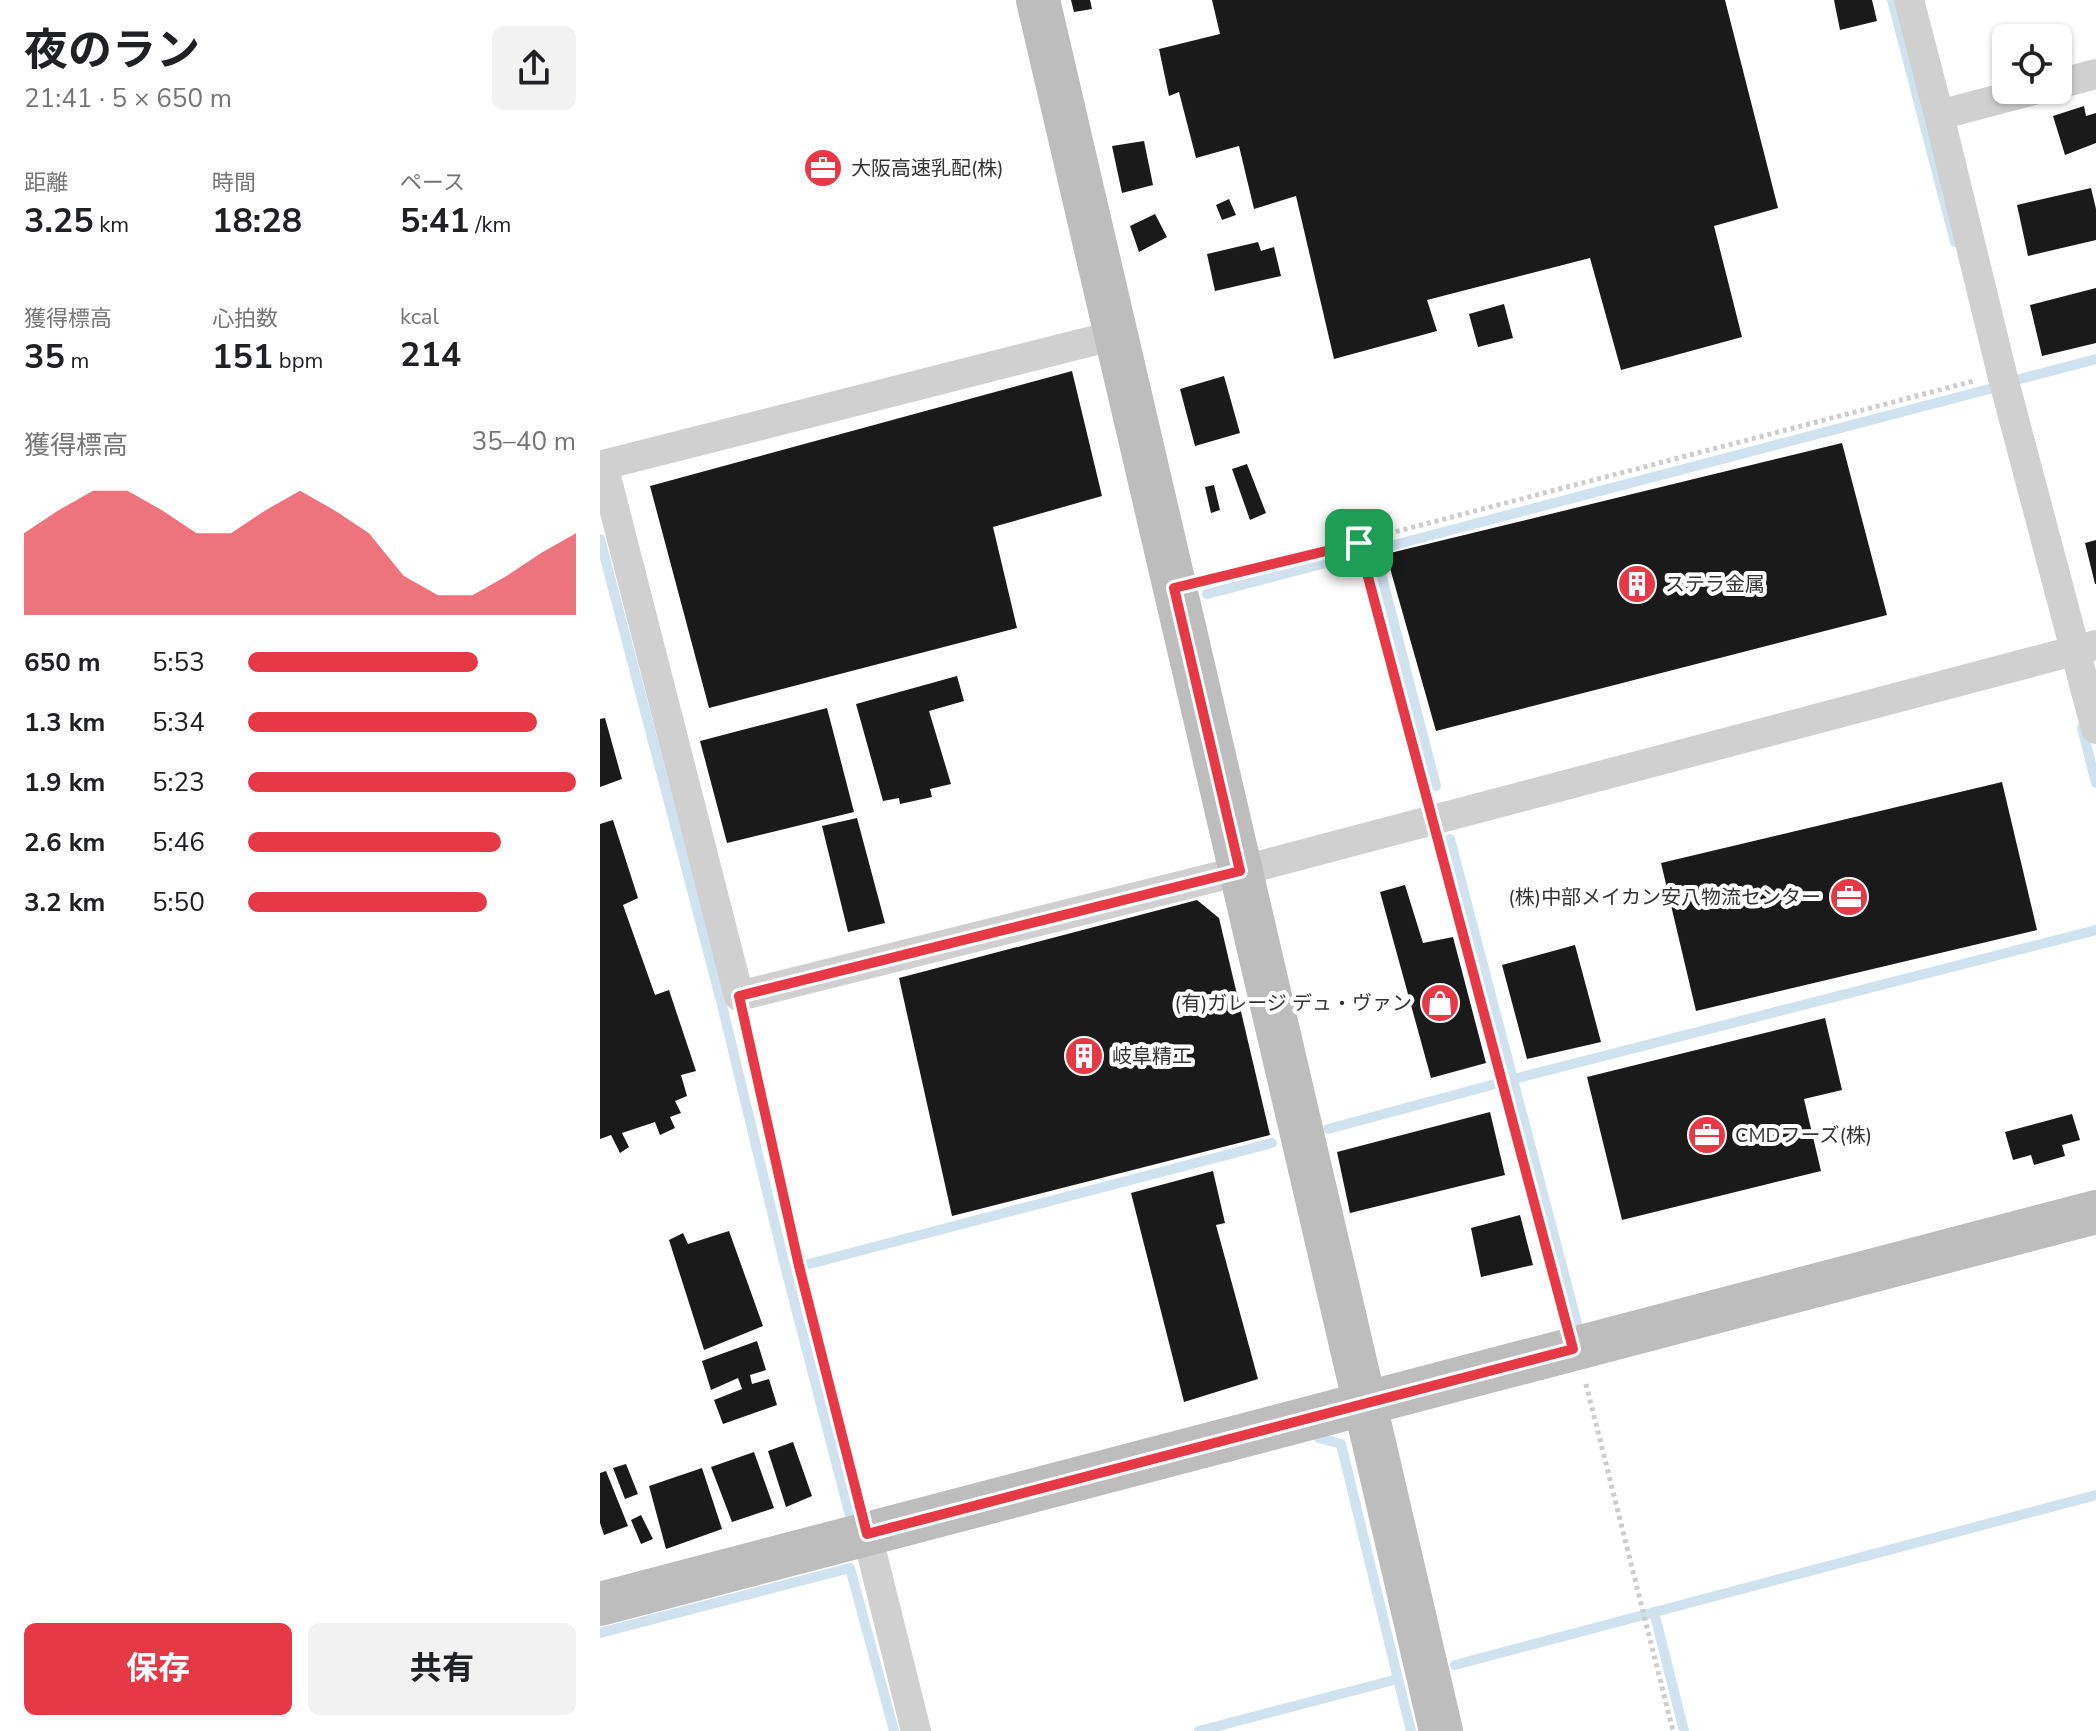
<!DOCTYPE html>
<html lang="ja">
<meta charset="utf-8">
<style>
body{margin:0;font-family:"Nunito Sans","Noto Sans JP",sans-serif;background:#f2f2f2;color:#202124;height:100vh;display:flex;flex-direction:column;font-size:30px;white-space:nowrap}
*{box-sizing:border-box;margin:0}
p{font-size:26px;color:#757577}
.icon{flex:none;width:44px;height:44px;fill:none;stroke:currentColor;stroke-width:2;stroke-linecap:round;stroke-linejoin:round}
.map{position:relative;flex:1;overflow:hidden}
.details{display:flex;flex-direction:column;background:#fff;width:600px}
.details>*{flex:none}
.controls{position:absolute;left:1392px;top:24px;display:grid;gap:16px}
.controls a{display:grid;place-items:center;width:80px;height:80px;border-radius:12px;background:#fff;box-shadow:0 2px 6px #0004;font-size:40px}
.pin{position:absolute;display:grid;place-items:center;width:68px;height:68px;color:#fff;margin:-34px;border-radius:16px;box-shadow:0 4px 12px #0006}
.round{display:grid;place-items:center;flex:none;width:84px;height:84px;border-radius:12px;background:#f2f2f2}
.summary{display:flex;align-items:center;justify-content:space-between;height:136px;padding:0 24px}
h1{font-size:44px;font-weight:700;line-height:60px}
.stats{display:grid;grid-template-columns:repeat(3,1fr);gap:12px;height:136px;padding:8px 24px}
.stats div{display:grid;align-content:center}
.stats b{font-size:34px;font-weight:700}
.stats small{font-size:22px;font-weight:400}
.stats p{font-size:22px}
.chart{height:224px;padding:16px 24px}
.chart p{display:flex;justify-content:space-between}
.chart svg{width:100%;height:144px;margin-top:8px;fill:#e63946;opacity:.7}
.primary-button{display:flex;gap:16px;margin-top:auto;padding:16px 24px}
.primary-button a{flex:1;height:92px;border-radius:12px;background:#e63946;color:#fff;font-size:32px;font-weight:700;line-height:92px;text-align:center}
.primary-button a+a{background:#f2f2f2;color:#202124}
ul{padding:0 24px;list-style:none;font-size:26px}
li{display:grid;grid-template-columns:128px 96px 1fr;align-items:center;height:60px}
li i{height:20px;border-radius:10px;background:#e63946}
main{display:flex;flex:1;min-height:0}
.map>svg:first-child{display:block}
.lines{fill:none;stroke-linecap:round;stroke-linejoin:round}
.stream{stroke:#cfe2ee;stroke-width:10}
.building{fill:#1a1a1a}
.path{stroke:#cdcdcd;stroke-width:5;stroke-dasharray:4 4;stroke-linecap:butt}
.street{stroke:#d0d0d0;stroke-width:30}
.secondary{stroke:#bdbdbd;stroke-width:44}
.route-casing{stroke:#fff;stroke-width:16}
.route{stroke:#e63946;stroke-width:10}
.labels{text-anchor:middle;stroke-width:8;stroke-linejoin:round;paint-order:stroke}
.poi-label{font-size:20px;fill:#333;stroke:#fff;text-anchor:start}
</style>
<main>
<section class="details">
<div class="summary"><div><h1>夜のラン</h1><p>21:41 · 5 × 650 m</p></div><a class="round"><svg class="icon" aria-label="share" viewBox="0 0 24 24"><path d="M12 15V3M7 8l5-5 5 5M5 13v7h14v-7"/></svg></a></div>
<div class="stats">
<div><p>距離</p><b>3.25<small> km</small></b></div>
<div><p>時間</p><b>18:28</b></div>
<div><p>ペース</p><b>5:41<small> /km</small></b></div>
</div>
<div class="stats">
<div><p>獲得標高</p><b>35<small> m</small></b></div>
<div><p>心拍数</p><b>151<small> bpm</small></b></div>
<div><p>kcal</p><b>214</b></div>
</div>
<div class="chart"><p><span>獲得標高</span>35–40 m</p>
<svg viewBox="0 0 160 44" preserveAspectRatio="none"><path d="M0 44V19L10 12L20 6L30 6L40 12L50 19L60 19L70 12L80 6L90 12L100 19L110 32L120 38L130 38L140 32L150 25L160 19V44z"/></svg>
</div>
<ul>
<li><b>650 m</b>5:53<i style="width:70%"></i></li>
<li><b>1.3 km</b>5:34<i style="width:88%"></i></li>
<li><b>1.9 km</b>5:23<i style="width:100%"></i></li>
<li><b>2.6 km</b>5:46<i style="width:77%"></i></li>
<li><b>3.2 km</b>5:50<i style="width:73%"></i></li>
</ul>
<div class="primary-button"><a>保存</a><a>共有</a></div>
</section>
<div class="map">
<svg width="1496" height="1731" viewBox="0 0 1496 1731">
<rect width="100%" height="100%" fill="#fff"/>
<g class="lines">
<path class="stream" d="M1292,0L1355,242
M1416,380L1496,359
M0,539L122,1005L186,1270L250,1516
M607,594L775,550
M1482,728L1496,783
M836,786L775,550L1393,388
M850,839L979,1331
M728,1129L914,1079L1496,930
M186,1270L672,1143
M1054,1612L1084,1731
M0,1633L250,1568L294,1731
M855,1665L1496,1495
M798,1679L811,1731
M599,1731L798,1679L741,1444L719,1438"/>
</g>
<path class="building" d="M471,0H490L492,9L474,12Z
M612,0H1125L1178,208L1114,226L1142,337L1021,370L990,258L827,300L837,331L734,359L696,196L654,209L639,146L596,158L579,92L569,96L559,49L620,34Z
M1234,0H1272L1277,21L1240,30Z
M1484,106L1486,116L1496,113V143L1465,155L1453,116Z
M544,141L553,185L522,193L512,146Z
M1491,188L1496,209V240L1428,256L1417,205Z
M629,199L636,215L622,220L616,205Z
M555,214L567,237L539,252L530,226Z
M658,242L661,251L674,247L681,276L615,291L607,254Z
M1496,288V343L1442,356L1430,305Z
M904,304L913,338L878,347L869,314Z
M472,371L502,496L393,527L417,628L109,708L50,486Z
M624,376L640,433L595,446L580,389Z
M1242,443L1287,615L836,731L786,554Z
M647,464L666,513L650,520L632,469Z
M614,485L620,510L611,513L605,487Z
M1496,540V584H1495L1485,543Z
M357,676L364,701L329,711L351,784L330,789L332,797L300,804L299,798L283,801L256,704Z
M227,708L254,812L127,843L100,741Z
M5,718L22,779L0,787V719Z
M1402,782L1437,930L1096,1011L1061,863Z
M257,818L285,923L248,932L222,826Z
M13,820L38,898L23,905L55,995L69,990L96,1071L81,1075L87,1096L75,1101L81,1113L70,1117L75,1128L60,1135L55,1122L22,1133L29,1147L20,1153L11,1135L0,1139V824Z
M805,885L823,943L853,937L886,1063L831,1078L780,892Z
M597,900L619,918L670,1135L352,1216L299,978Z
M975,945L1001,1042L927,1059L902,965Z
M1225,1018L1242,1090L1204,1099L1221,1171L1022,1220L987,1077Z
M890,1112L905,1175L750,1213L737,1152Z
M1472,1114L1480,1140L1462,1145L1465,1156L1434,1165L1431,1155L1413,1160L1405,1132Z
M613,1171L625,1223L616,1225L658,1379L584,1402L531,1193Z
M920,1215L933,1265L881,1277L871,1228Z
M129,1231L163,1326L104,1350L69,1240L83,1233L88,1244Z
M157,1341L166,1370L150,1375L152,1384L169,1379L177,1405L123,1424L114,1400L142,1389L138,1378L111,1390L102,1361Z
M193,1442L212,1496L186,1507L168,1451Z
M154,1452L174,1508L132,1522L111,1467Z
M26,1464L38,1494L25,1499L13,1468Z
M102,1468L122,1529L66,1549L49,1486Z
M6,1471L28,1526L4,1535L0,1523V1473Z
M41,1515L53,1539L41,1544L31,1520Z"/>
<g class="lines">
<path class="path" d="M759,543L826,793
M610,580L1374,381
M841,849L964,1315
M145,1025L199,1266L258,1497
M986,1384L1073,1731"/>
<path class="street" d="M1309,0L1339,115
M1458,84L1496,74
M1434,90L1339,115L1402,374L1496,729
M516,335L3,465L139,996L640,871L1496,645
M267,1534L316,1731"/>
<path class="secondary" d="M438,0L841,1731
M0,1604L1496,1212"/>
</g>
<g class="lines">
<defs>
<path id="route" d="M759,543L973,1349L267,1534L199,1266L139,996L640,871L574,588Z"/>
</defs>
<use href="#route" class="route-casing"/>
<use href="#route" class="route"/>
</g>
<defs>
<symbol id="office-disc" viewBox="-11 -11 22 22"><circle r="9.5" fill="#e63946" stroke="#fff"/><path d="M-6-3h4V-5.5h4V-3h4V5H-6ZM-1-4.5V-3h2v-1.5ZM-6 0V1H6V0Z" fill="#fff"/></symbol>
<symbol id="building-disc" viewBox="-11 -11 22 22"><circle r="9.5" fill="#e63946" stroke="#fff"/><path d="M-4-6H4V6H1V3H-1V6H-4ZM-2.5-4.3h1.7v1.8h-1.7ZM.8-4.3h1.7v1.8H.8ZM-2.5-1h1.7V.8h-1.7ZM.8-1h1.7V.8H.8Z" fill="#fff"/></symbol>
<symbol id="shop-disc" viewBox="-11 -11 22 22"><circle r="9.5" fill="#e63946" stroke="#fff"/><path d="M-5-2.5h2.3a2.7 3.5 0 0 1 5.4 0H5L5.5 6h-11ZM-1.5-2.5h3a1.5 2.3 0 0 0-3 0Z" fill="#fff"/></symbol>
</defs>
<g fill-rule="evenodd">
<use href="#office-disc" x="201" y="146" width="44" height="44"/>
<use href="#building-disc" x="1015" y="562" width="44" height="44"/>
<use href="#office-disc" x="1227" y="875" width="44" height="44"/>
<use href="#shop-disc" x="818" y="981" width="44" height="44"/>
<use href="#building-disc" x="462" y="1034" width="44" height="44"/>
<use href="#office-disc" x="1085" y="1113" width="44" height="44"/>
</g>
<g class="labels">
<g class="poi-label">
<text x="251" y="175">大阪高速乳配(株)</text>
<text x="1065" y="591">ステラ金属</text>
<text x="1221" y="904" text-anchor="end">(株)中部メイカン安八物流センター</text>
<text x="812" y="1010" text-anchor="end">(有)ガレージ デュ・ヴァン</text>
<text x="512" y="1063">岐阜精工</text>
<text x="1135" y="1142">CMDフーズ(株)</text>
</g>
</g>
</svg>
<div class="controls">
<a><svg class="icon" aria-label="locate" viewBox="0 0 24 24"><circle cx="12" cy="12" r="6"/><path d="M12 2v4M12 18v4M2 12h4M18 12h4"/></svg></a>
</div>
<div class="pin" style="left:759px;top:543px;background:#1e9e55"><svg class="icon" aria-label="arrive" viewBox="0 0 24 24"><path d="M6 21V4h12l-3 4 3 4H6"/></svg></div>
</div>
</main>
